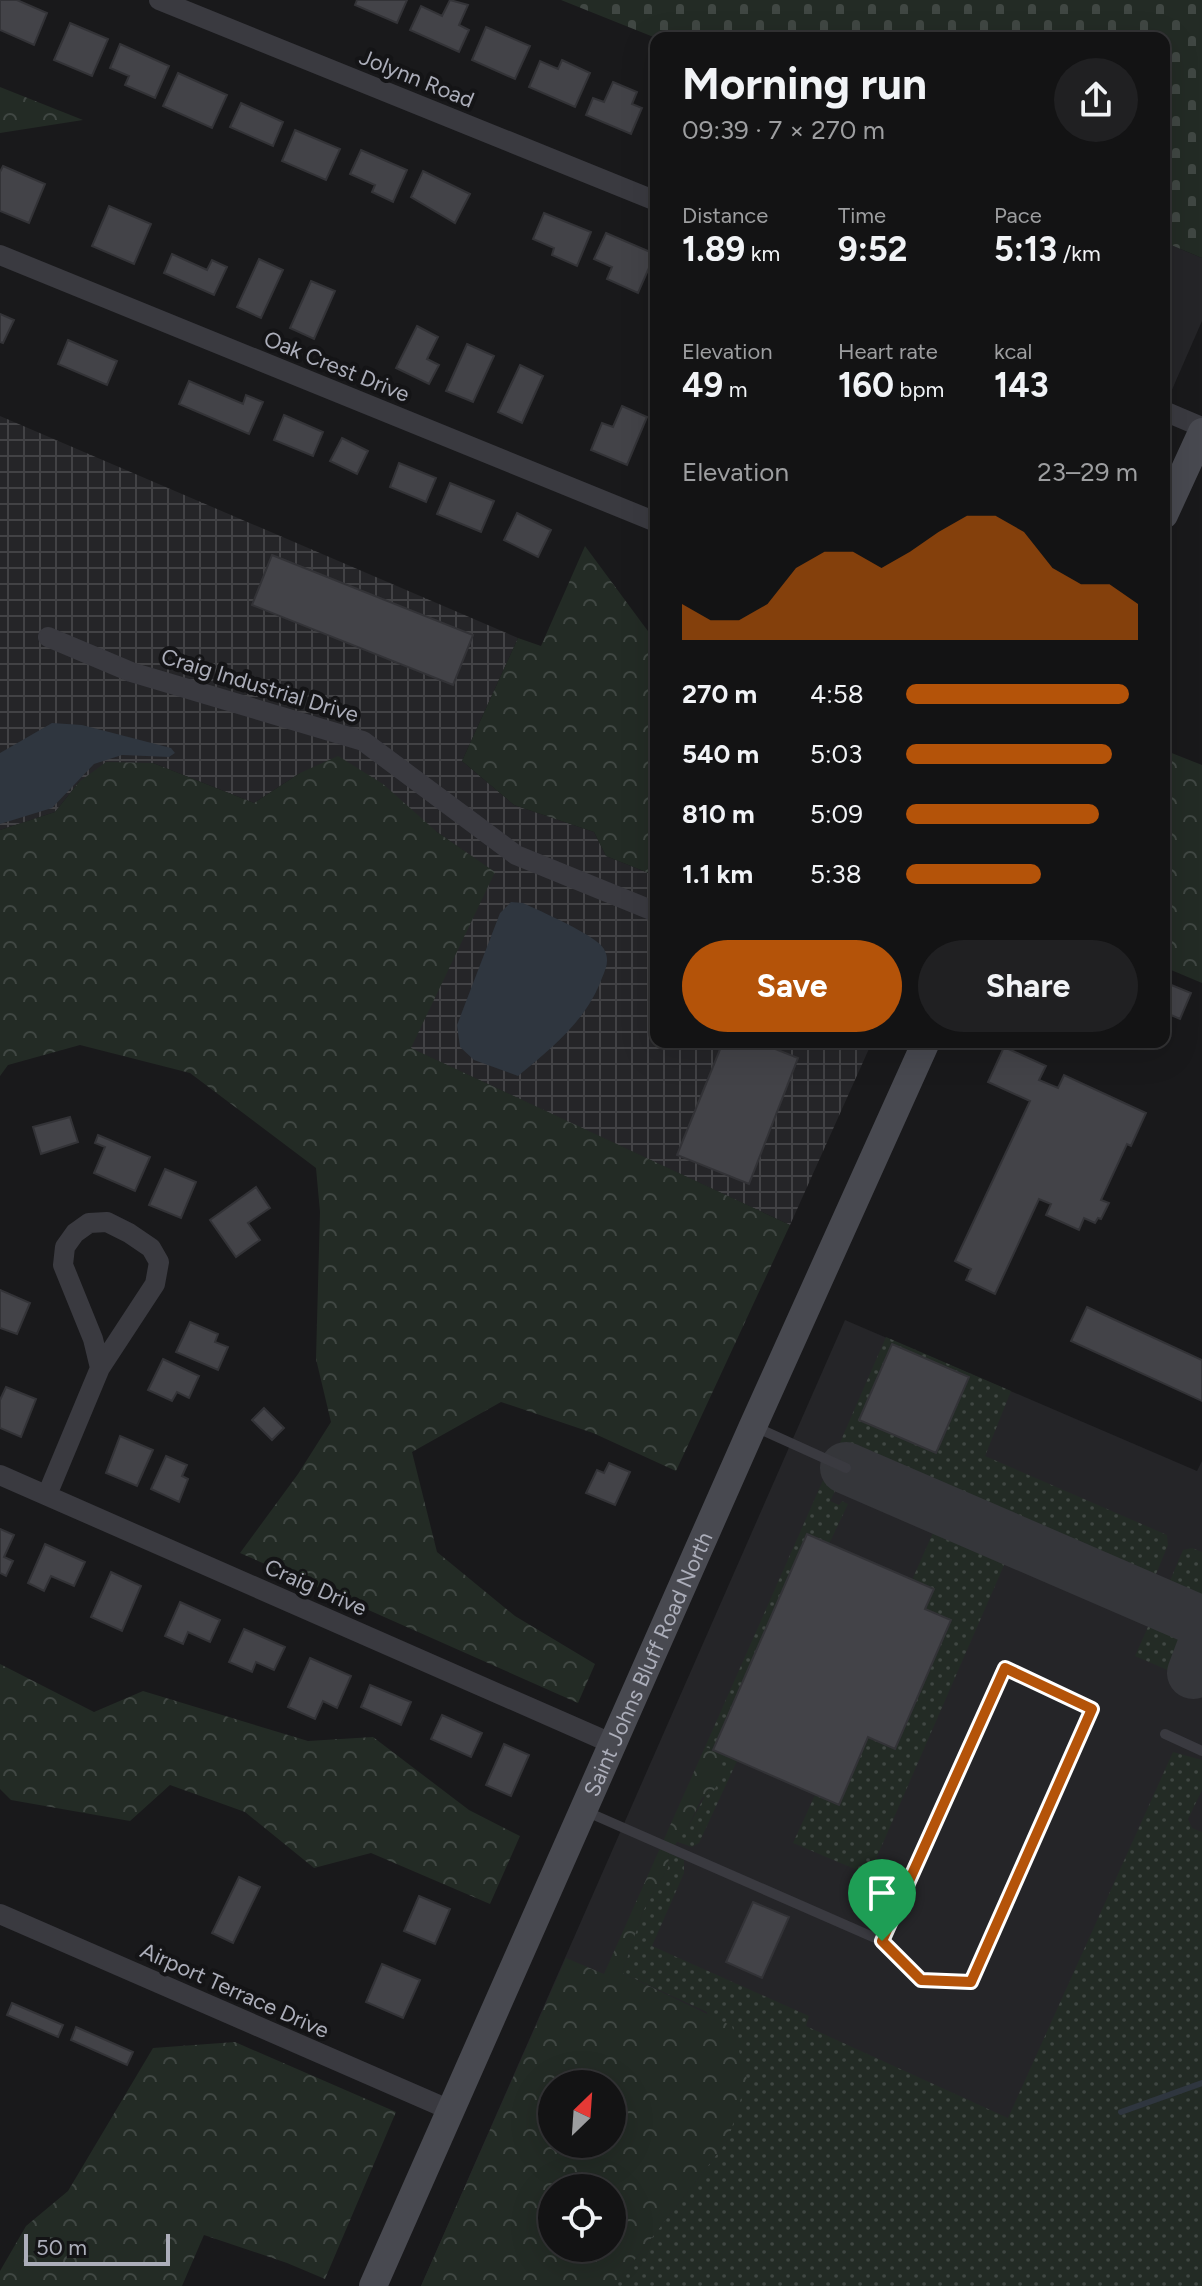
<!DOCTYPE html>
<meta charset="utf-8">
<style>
body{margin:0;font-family:Figtree,sans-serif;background:#202022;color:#f1f3f6;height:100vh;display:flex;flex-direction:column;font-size:30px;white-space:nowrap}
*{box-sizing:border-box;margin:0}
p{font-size:26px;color:#9d9ea0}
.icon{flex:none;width:44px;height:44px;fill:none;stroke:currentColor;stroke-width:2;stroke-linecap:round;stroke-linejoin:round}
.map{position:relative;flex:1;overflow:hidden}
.drawer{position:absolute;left:650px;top:32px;width:520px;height:1016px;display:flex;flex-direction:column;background:#131314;border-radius:16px;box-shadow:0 8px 32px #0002,0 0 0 2px #323234}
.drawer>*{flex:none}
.needle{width:52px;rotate:25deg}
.buttons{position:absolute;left:538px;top:2070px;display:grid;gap:16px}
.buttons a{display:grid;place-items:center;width:88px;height:88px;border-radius:50%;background:#131314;box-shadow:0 8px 32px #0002,0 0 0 2px #323234;font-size:40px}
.scale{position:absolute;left:24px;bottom:20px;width:146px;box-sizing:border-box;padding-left:8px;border:4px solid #acaeba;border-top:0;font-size:22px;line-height:28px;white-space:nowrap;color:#acaeba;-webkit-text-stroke:6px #141416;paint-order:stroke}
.pin{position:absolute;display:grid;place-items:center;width:68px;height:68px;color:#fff;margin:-82px -34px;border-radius:50% 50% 50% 0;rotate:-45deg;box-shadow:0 0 8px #0007}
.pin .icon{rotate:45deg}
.round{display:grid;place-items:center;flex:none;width:84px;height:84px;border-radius:42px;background:#202022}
.summary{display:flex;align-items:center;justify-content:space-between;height:136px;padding:0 32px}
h1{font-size:44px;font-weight:700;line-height:60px}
.figures{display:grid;grid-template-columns:repeat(3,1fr);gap:12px;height:136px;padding:8px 32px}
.figures div{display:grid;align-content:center}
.figures b{font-size:34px;font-weight:700}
.figures small{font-size:22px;font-weight:400}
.figures p{font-size:22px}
.chart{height:224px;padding:16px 32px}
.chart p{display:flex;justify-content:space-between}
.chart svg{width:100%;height:144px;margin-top:8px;fill:#b45309;opacity:.7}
.button{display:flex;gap:16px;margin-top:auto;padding:16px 32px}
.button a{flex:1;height:92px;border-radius:48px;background:#b45309;color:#fff;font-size:32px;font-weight:700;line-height:92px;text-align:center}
.button a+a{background:#202022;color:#f1f3f6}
ul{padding:0 32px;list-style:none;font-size:26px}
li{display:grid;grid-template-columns:128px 96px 1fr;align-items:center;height:60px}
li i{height:20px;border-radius:10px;background:#b45309}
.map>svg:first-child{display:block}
.built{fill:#252528;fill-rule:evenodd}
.industrial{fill:url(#industrial-grid)}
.grass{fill:url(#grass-dots);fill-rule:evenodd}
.forest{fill:url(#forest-crowns);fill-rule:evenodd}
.cemetery{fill:url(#cemetery-stones)}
.water{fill:#2f363f}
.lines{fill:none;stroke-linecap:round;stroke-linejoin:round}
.stream{stroke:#2f363f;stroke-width:6}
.taxiway{stroke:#35363a;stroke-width:52}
.building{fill:#434348;stroke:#333337;stroke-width:2}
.lane{stroke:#3a3a40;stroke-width:10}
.street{stroke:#3a3a40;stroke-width:20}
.secondary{stroke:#484950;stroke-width:28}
.route-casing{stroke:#fff;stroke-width:16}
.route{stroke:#b45309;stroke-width:10}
.labels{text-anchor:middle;stroke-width:8;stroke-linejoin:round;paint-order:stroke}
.street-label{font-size:22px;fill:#acaeba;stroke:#141416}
</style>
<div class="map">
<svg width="1202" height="2286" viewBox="0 0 1202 2286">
<defs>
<pattern id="industrial-grid" width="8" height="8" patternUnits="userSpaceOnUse" patternTransform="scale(2)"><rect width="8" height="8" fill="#252528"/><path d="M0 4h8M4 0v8" fill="none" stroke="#424245"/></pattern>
<pattern id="grass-dots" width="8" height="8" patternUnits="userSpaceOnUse" patternTransform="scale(2)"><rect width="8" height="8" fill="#232b25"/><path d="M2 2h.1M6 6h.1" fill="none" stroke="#404743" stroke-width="1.8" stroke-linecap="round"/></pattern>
<pattern id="forest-crowns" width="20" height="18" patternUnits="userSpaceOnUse" patternTransform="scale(2)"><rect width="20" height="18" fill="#232b25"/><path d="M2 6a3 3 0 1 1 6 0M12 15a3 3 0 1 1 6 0" fill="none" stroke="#404743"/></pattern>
<pattern id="cemetery-stones" width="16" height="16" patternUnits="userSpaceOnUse" patternTransform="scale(2)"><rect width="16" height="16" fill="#232b25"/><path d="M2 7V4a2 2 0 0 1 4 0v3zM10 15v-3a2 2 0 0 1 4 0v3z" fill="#404743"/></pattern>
</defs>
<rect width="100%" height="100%" fill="#19191b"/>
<path class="built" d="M1164,242L1202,258V321L1164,408Z
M845,1320L1197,1471L1202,1461V2286H421ZM552,2084H612V2144H552ZM552,2188H612V2248H552Z"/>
<path class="industrial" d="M0,416L518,638L462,761L514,805L594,832L606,856L656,876V1042H872L790,1225L410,1048L494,872L437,832L300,773L254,803L153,763L79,782L55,812L0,830Z"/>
<path class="grass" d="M886,1337L1011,1391L985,1456L1167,1535L1168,1545L1156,1574L1144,1580L865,1459L857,1463L835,1454ZM892,1344L969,1377L936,1453L860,1420Z
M828,1469L843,1475L846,1487L844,1490L837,1487L830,1501L839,1505L842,1501L848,1504L829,1544L807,1535L713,1750L705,1747Z
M936,1526L1008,1556L869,1875L793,1843L815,1795L839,1805L868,1737L895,1748L951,1621L925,1609L934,1589L912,1580Z
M1192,1548L1202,1552V1604L1173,1592L1169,1583L1183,1550Z
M1154,1619L1191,1635L1177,1670L1172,1672L1135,1656L1151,1620Z
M718,1752L737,1761L699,1843L692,1847L675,1841L688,1827L722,1765Z
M1173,1752L1202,1760V1790L1188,1819L1192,1828L1202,1832V2286H614L728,2140L707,2012L622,1973L643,1911L668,1868L669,1853L684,1860V1873L652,1946L809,2016L806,2026L1008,2118Z"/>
<path class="forest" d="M0,87L83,120L0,133Z
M585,546L656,642V876L606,856L594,832L514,805L462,761L518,638L541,646Z
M1164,750L1202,765V983L1164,967Z
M338,756L383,784L437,832L495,872L411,1048L790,1225L676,1471L593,1433L501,1402L412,1452L437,1552L515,1616L595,1664L578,1703L240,1553L298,1474L331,1422L316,1359L320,1212L316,1168L190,1073L80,1045L8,1065L0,1076V830L55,812L79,782L106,762L153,763L254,803L300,773Z
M0,1664L94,1712L143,1691L308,1741L373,1737L469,1810L520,1836L490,1904L371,1853L314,1868L245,1812L170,1785L130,1821L11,1800L0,1789Z
M705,1747L718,1752L722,1765L721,1776L714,1791L702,1798L688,1827L669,1853L668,1868L643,1911L622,1973L732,2026L747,2079L728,2140L614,2286H421L566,1958L604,1974ZM552,2084H612V2144H552ZM552,2188H612V2248H552Z
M235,2042L396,2112L325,2279L287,2263L204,2235L182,2286H0V2271L26,2226L68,2191L153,2048Z"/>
<path class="cemetery" d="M561,0H1202V258L1164,242V38H656Z"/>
<path class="water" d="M52,723L82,725L171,748L175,753L169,757L122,755L94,764L52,808L0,824V753Z
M511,902L523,903C540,911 596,935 604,949C610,960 606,968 602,978C587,1020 552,1048 518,1076L474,1060L460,1047L457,1025L500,913Z"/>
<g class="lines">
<path class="stream" d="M1121,2112L1202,2083"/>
<path class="taxiway" d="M846,1468L1202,1622
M1193,1673L1202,1649"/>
</g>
<path class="building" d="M0,0H17L47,13L34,45L0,30Z
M357,0H407L397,23L355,5Z
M450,0L468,5L459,25L469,30L459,52L410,30L421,6L442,16Z
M70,23L108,39L92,76L54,60Z
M486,27L530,46L515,79L472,60Z
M120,44L169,66L155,98L125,85L129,76L110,68Z
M562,60L590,73L575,107L529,87L540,61L558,69Z
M178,73L227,95L212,128L163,106Z
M613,82L637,92L632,104L642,108L631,134L586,115L593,98L604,102Z
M241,103L283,122L273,146L230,127Z
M295,130L340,149L326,180L282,161Z
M361,150L407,170L393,202L372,192L375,185L350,174Z
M3,166L45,184L29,223L0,211V172Z
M423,171L470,194L455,223L411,197Z
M109,206L151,224L134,264L92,246Z
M544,213L591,232L577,266L552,255L554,248L533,239Z
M606,233L655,254L638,293L607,279L612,267L594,259Z
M172,254L207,270L212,260L227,267L214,295L164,273Z
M259,259L283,270L261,318L237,307Z
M311,281L335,291L314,339L290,328Z
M0,314L14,320L3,343L0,342Z
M417,326L438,337L427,359L439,365L429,384L396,368Z
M68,340L117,361L107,385L58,364Z
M467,344L494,356L473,402L446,391Z
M520,365L543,376L522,423L498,412Z
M189,381L243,404L246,395L263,402L249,434L179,404Z
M622,406L647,417L627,465L591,450L602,423L613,427Z
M284,415L323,432L313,456L274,440Z
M342,438L368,451L357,474L330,461Z
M399,463L436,478L426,502L390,487Z
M450,483L494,501L481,532L437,514Z
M517,513L551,530L538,557L504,540Z
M272,555L473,635L453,685L252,605Z
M1164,982L1191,993L1180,1019L1164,1012Z
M723,1042H758L798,1058L749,1184L677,1155Z
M1004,1047L1046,1066L1039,1080L1058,1088L1064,1075L1146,1113L1131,1146L1127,1144L1101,1200L1109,1203L1101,1219L1098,1218L1095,1223L1084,1218L1079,1230L1046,1215L1051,1204L1039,1199L995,1294L966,1280L971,1269L955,1261L1030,1101L988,1082Z
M70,1117L78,1142L41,1154L33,1127Z
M98,1135L150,1157L135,1191L94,1173L105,1147L95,1143Z
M165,1169L196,1182L181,1218L149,1205Z
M256,1187L270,1208L248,1223L260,1240L236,1257L210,1220Z
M0,1290L30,1303L17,1334L0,1328Z
M1087,1307L1202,1360V1401L1071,1341Z
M190,1322L218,1334L215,1342L228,1347L218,1370L176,1352Z
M892,1344L969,1377L936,1453L859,1420Z
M163,1359L199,1376L189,1398L177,1392L172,1401L148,1390Z
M6,1387L36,1399L21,1437L0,1428V1400Z
M264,1408L284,1428L272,1440L252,1420Z
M120,1436L153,1450L137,1486L106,1473Z
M166,1456L187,1465L182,1476L188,1479L179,1502L151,1489Z
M609,1463L630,1472L615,1505L586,1493L597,1470L604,1473Z
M0,1529L14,1535L4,1557L13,1561L6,1576L0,1573Z
M807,1534L934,1589L925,1609L951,1620L895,1749L868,1737L839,1805L713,1750Z
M45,1544L85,1562L74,1586L51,1576L44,1591L28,1583Z
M111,1572L141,1586L122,1631L91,1617Z
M180,1602L220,1620L210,1642L188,1632L183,1644L165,1636Z
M244,1629L285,1647L274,1670L256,1662L252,1672L229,1662Z
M310,1658L351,1676L337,1708L323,1701L315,1719L288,1707Z
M370,1685L411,1702L401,1725L361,1707Z
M442,1715L482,1733L471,1757L431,1739Z
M504,1744L529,1755L511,1796L486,1785Z
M239,1877L260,1887L233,1943L212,1933Z
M419,1896L450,1909L435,1944L404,1931Z
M753,1902L789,1917L762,1978L726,1962Z
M382,1964L420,1980L403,2018L366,2002Z
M12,2003L63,2025L58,2037L7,2015Z
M76,2027L133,2052L127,2065L71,2040Z"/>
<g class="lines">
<path class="lane" d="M753,1426L846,1468
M1165,1734L1202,1751
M585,1811L882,1941L921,1980L971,1982L1092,1709L1005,1668L882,1941"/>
<path class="street" d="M159,0L656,201
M0,255L656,522
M1164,411L1202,427
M48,637L131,672L363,741L516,855L656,912
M0,1475L613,1744
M47,1495L100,1368L155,1284L159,1262L151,1248L129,1233L107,1222L89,1223L75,1233L65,1247L63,1265L93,1339L100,1368
M0,1914L450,2110"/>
<g class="secondary">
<path d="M1164,515L1202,432"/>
<path id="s1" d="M373,2286L753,1426L926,1042"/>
</g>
</g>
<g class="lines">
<defs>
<path id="route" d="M1005,1668L1092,1709L971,1982L921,1980L882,1941Z"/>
</defs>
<use href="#route" class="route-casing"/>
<use href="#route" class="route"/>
</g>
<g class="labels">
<g class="street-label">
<text transform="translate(417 78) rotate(22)" y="8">Jolynn Road</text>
<text transform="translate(337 366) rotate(22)" y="8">Oak Crest Drive</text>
<text transform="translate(260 685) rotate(17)" y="8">Craig Industrial Drive</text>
<text transform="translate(316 1587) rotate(24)" y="8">Craig Drive</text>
<text dy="8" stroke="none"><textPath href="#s1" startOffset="680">Saint Johns Bluff Road North</textPath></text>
<text transform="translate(235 1990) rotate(24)" y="8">Airport Terrace Drive</text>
</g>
</g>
</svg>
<div class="buttons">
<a><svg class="needle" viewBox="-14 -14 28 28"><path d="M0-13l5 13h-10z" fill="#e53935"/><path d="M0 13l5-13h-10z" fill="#9d9ea0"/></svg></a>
<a><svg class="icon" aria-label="locate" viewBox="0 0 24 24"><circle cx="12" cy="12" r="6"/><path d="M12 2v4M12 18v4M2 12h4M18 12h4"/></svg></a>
</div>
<div class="scale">50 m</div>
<div class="pin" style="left:882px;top:1941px;background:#1e9e55"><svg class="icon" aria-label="arrive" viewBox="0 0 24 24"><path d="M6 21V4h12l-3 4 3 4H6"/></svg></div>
<section class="drawer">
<div class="summary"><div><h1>Morning run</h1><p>09:39 · 7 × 270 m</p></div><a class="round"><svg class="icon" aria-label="share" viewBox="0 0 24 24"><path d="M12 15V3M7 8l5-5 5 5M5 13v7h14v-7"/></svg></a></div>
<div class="figures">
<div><p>Distance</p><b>1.89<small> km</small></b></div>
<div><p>Time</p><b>9:52</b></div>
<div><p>Pace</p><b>5:13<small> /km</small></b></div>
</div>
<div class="figures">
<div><p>Elevation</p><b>49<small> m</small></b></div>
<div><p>Heart rate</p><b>160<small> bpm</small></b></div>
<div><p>kcal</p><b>143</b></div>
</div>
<div class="chart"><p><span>Elevation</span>23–29 m</p>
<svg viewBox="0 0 160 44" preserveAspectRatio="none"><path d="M0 44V33L10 38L20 38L30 33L40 22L50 17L60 17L70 22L80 17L90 11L100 6L110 6L120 11L130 22L140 27L150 27L160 33V44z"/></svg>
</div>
<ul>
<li><b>270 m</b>4:58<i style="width:96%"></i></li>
<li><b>540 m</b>5:03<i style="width:89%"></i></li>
<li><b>810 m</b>5:09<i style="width:83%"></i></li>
<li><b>1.1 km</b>5:38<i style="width:58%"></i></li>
</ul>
<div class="button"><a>Save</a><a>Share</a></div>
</section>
</div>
